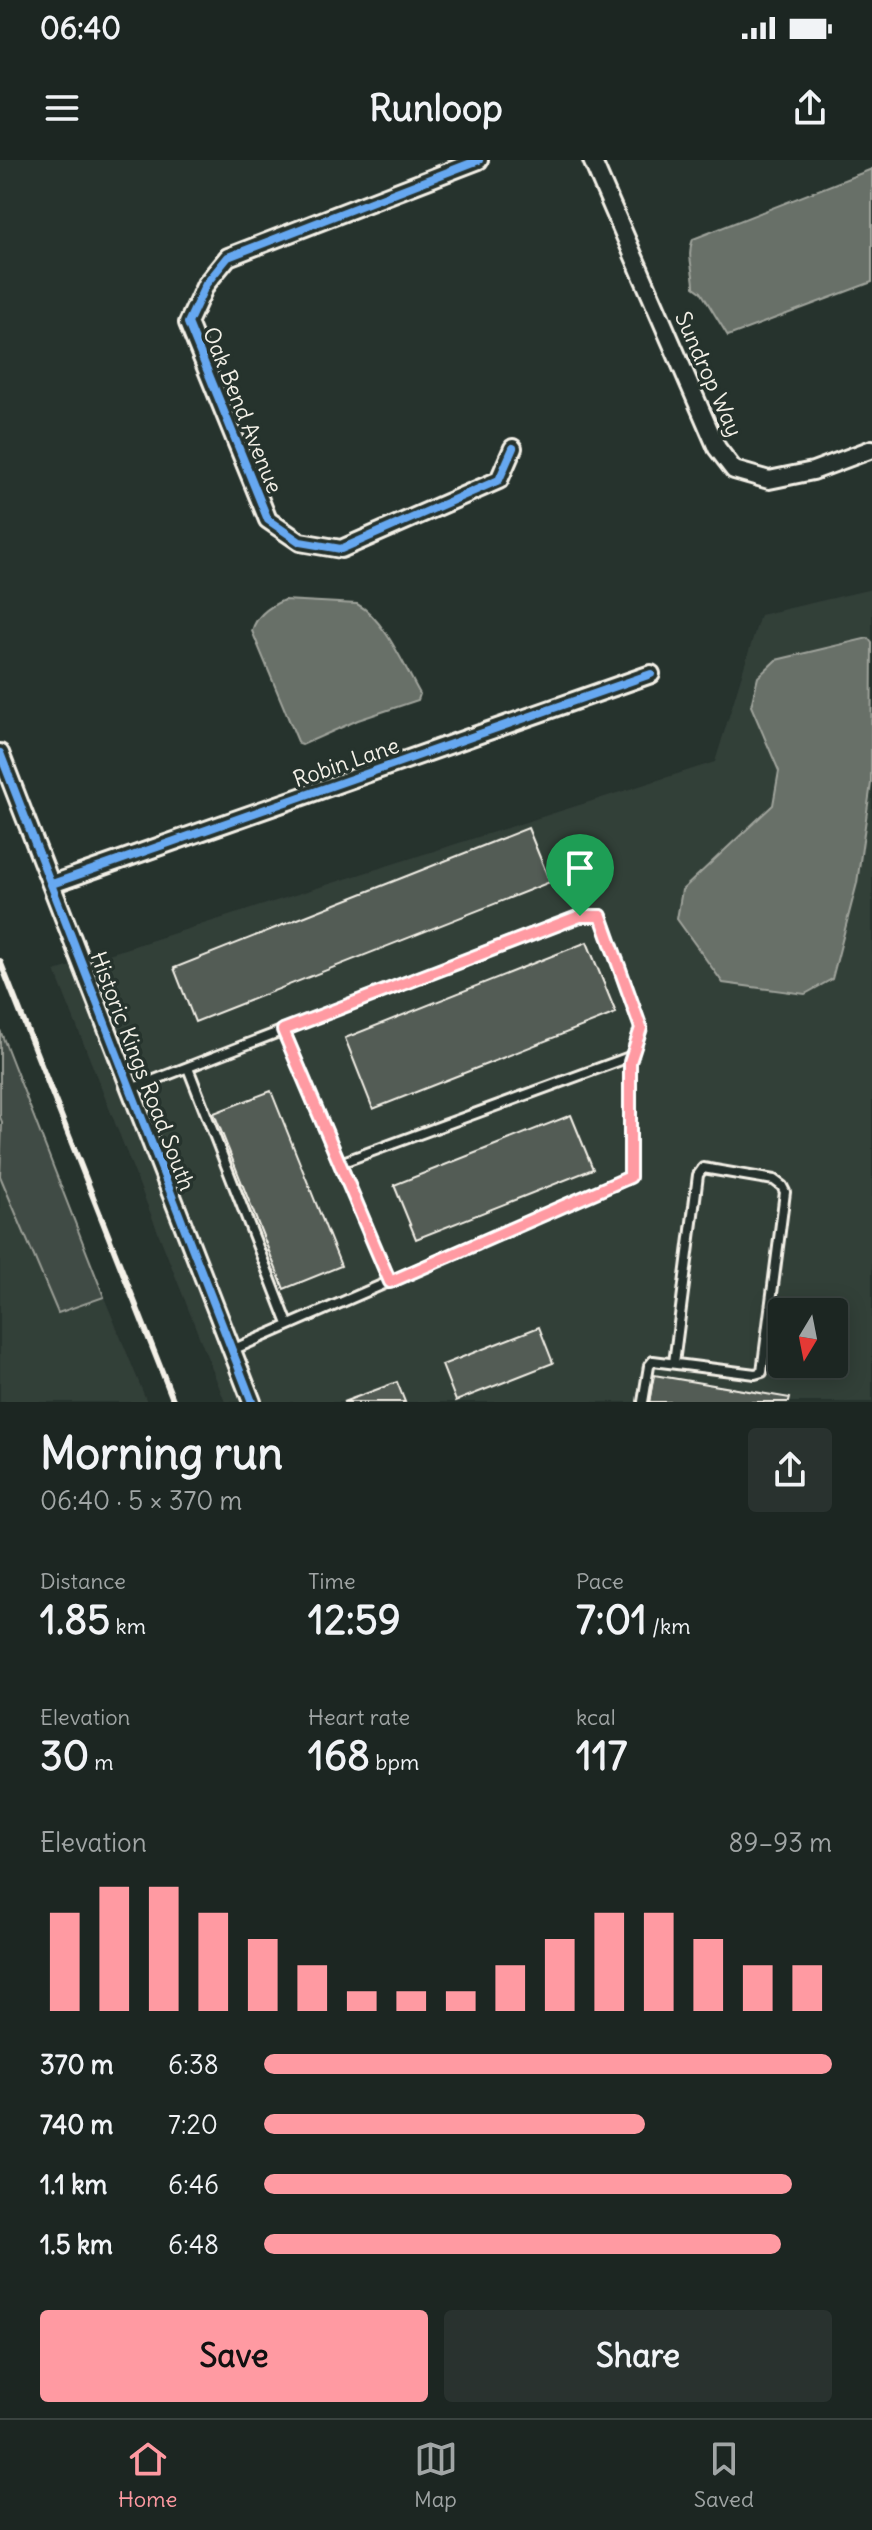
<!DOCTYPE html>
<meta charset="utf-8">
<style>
body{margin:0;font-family:Delius,sans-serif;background:#29322f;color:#f1f3f6;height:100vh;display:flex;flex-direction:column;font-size:30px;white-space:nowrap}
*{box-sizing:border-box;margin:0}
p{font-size:26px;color:#a0a5a5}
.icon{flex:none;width:44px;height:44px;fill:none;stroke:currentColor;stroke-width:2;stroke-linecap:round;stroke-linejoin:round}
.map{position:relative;height:1242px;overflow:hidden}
.details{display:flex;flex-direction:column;background:#1c2622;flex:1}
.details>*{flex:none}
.needle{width:52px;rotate:190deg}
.fabs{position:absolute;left:768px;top:1138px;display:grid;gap:16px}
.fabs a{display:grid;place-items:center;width:80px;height:80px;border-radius:8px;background:#1c2622;box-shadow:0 4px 20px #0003,0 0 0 2px #3a4340;font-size:40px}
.pin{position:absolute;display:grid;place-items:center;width:68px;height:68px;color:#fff;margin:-82px -34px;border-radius:50% 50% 50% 0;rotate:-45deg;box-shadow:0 0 8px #0007}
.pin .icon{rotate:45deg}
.round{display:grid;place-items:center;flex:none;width:84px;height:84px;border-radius:8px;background:#29322f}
.head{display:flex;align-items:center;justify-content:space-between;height:136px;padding:0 40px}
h1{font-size:44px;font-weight:700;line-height:60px}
.figures{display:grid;grid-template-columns:repeat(3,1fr);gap:12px;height:136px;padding:8px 40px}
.figures div{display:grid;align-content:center}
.figures b{font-size:40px;font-weight:700}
.figures small{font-size:22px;font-weight:400}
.figures p{font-size:22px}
.chart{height:224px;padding:16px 40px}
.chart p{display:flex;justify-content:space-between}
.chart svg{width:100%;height:144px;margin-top:8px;stroke:#ff9aa2;stroke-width:6}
.action{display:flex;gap:16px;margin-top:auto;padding:16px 40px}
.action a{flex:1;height:92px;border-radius:8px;background:#ff9aa2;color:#111;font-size:32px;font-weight:700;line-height:92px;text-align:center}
.action a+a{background:#29322f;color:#f1f3f6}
ul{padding:0 40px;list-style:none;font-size:26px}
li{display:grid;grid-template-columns:128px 96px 1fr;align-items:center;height:60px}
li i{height:20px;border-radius:10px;background:#ff9aa2}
.status{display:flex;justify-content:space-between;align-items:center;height:56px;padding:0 40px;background:#1c2622;direction:ltr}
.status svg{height:22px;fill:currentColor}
header{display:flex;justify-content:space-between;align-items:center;height:104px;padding:0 40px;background:#1c2622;font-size:36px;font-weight:700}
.dock{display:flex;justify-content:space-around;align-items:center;height:112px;border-top:2px solid #3a4340;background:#1c2622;font-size:22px;color:#a0a5a5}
.dock a{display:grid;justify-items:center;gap:4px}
.dock .on{color:#ff9aa2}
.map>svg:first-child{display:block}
.built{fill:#333f39;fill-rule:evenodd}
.green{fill:#414b45;stroke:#9a9e96;stroke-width:2}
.water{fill:#676f68;stroke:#9fa39b;stroke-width:2}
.building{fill:#525c55;stroke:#f4f1e8;stroke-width:2}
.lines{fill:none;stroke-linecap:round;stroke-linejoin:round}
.lane-casing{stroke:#f4f1e8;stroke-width:14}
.street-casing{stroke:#f4f1e8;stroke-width:22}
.lane{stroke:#26332d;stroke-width:8}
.street{stroke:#26332d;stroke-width:16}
.rail{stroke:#f4f1e8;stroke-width:6}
.cycleway-casing{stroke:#26332d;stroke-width:13}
.cycleway{stroke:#66a8f1;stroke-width:8}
.route-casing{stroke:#fff;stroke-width:16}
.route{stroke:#ff9aa2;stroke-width:10}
.labels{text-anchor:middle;stroke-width:7;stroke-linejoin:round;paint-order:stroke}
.street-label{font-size:22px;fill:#f4f1e8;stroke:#26332d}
</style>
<div class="status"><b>06:40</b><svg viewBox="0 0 49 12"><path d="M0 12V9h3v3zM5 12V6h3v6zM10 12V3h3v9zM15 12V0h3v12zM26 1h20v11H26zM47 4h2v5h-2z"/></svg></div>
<header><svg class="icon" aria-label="menu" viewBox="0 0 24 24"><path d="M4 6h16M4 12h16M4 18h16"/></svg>Runloop<svg class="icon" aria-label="share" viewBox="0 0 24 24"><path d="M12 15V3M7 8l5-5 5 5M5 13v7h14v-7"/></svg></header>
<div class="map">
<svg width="872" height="1242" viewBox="0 0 872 1242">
<rect width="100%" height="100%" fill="#26332d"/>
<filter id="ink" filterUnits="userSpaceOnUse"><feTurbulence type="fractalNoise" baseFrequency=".0125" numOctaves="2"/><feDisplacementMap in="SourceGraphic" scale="16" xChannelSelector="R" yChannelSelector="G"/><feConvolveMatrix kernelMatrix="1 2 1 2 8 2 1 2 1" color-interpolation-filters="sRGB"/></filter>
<g filter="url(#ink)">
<path class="built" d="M872,429V1242H225L55,811L715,602L760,455ZM782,1152H834V1204H782Z
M0,1016L58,1152L104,1137L147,1242H0Z"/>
<path class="green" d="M0,870L104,1137L58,1153L0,1016L2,962L0,957Z"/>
<path class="water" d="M872,9V122L728,176L701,132L694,127C694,110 686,96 693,79Z
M284,440L357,444C384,458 405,508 420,534L418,540L358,560L302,585L299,584L252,471C256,456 270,446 284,440Z
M868,478L872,483L871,623L857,723L832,819L805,834L723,823L677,759L682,730L773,645L779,611L751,546L758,517L776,500Z"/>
<path class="building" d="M528,668L550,722L195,862L174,808Z
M587,782L616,853L373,949L345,878Z
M271,931L341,1106L284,1129L214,953Z
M571,955L593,1009L416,1079L394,1025Z
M539,1167L553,1203L456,1241L442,1205Z
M654,1215L790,1238L789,1242H649Z
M397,1222L405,1242H343Z"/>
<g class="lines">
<defs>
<path id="lane" d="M283,870L390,1122
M188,908L288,1164
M131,929L580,756H601L641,868L630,902V1017L232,1190
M340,1003L632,896
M643,1242L649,1206L653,1201L755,1214L762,1212L785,1032L782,1026L774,1020L703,1008L698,1015L674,1203"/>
<path id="street" d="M479,0L228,97L206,124L188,163L268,360L300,382L341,389L499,320L513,288
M592,0L717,288L734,310L769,320L813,311L872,289
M0,593L252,1242
M52,724L651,514"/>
</defs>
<use href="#lane" class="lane-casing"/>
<use href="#street" class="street-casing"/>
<use href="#lane" class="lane"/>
<use href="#street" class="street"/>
<path class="rail" d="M0,801L174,1242"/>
<defs>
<path id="cycleway" d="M479,0L228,97L206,124L188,163L268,360L300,382L341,389L499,320L513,288
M0,593L252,1242
M52,724L651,514"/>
</defs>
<use href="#cycleway" class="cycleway-casing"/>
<use href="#cycleway" class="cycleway"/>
</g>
</g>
<g class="lines" filter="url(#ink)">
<defs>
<path id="route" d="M580,756H601L641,868L630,902V1017L390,1122L283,870Z"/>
</defs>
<use href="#route" class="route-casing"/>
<use href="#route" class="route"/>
</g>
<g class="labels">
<g class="street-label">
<text transform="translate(709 214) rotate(66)" y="8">Sundrop Way</text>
<text transform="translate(243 250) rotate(68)" y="8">Oak Bend Avenue</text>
<text transform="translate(346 602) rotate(-19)" y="8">Robin Lane</text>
<text transform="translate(143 911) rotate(69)" y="8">Historic Kings Road South</text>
</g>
</g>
</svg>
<div class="fabs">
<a><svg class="needle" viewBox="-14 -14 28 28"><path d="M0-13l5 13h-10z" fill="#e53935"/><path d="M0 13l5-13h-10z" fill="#a0a5a5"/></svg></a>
</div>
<div class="pin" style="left:580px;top:756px;background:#1e9e55"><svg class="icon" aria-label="arrive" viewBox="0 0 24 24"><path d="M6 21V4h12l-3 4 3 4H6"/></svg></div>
</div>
<section class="details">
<div class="head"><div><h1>Morning run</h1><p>06:40 · 5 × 370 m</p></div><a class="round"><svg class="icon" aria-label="share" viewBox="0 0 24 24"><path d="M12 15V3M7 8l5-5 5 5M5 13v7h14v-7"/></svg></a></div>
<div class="figures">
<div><p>Distance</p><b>1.85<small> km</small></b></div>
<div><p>Time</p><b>12:59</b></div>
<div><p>Pace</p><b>7:01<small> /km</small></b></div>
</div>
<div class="figures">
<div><p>Elevation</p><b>30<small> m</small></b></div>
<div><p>Heart rate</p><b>168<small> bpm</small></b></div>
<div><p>kcal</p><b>117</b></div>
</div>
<div class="chart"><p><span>Elevation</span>89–93 m</p>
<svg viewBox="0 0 160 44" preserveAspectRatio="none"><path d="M5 44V14M15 44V6M25 44V6M35 44V14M45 44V22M55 44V30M65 44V38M75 44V38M85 44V38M95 44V30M105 44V22M115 44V14M125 44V14M135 44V22M145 44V30M155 44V30"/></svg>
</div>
<ul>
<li><b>370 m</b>6:38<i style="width:100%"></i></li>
<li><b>740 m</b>7:20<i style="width:67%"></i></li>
<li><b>1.1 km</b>6:46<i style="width:93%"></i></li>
<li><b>1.5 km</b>6:48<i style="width:91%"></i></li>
</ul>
<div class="action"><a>Save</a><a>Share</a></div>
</section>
<nav class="dock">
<a class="on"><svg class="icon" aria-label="home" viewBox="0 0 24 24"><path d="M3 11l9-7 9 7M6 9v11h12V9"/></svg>Home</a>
<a><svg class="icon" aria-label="map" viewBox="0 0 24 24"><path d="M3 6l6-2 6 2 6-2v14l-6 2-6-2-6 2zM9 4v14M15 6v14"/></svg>Map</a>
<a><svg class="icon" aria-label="saved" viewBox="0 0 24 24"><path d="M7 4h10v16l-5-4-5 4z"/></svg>Saved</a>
</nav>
